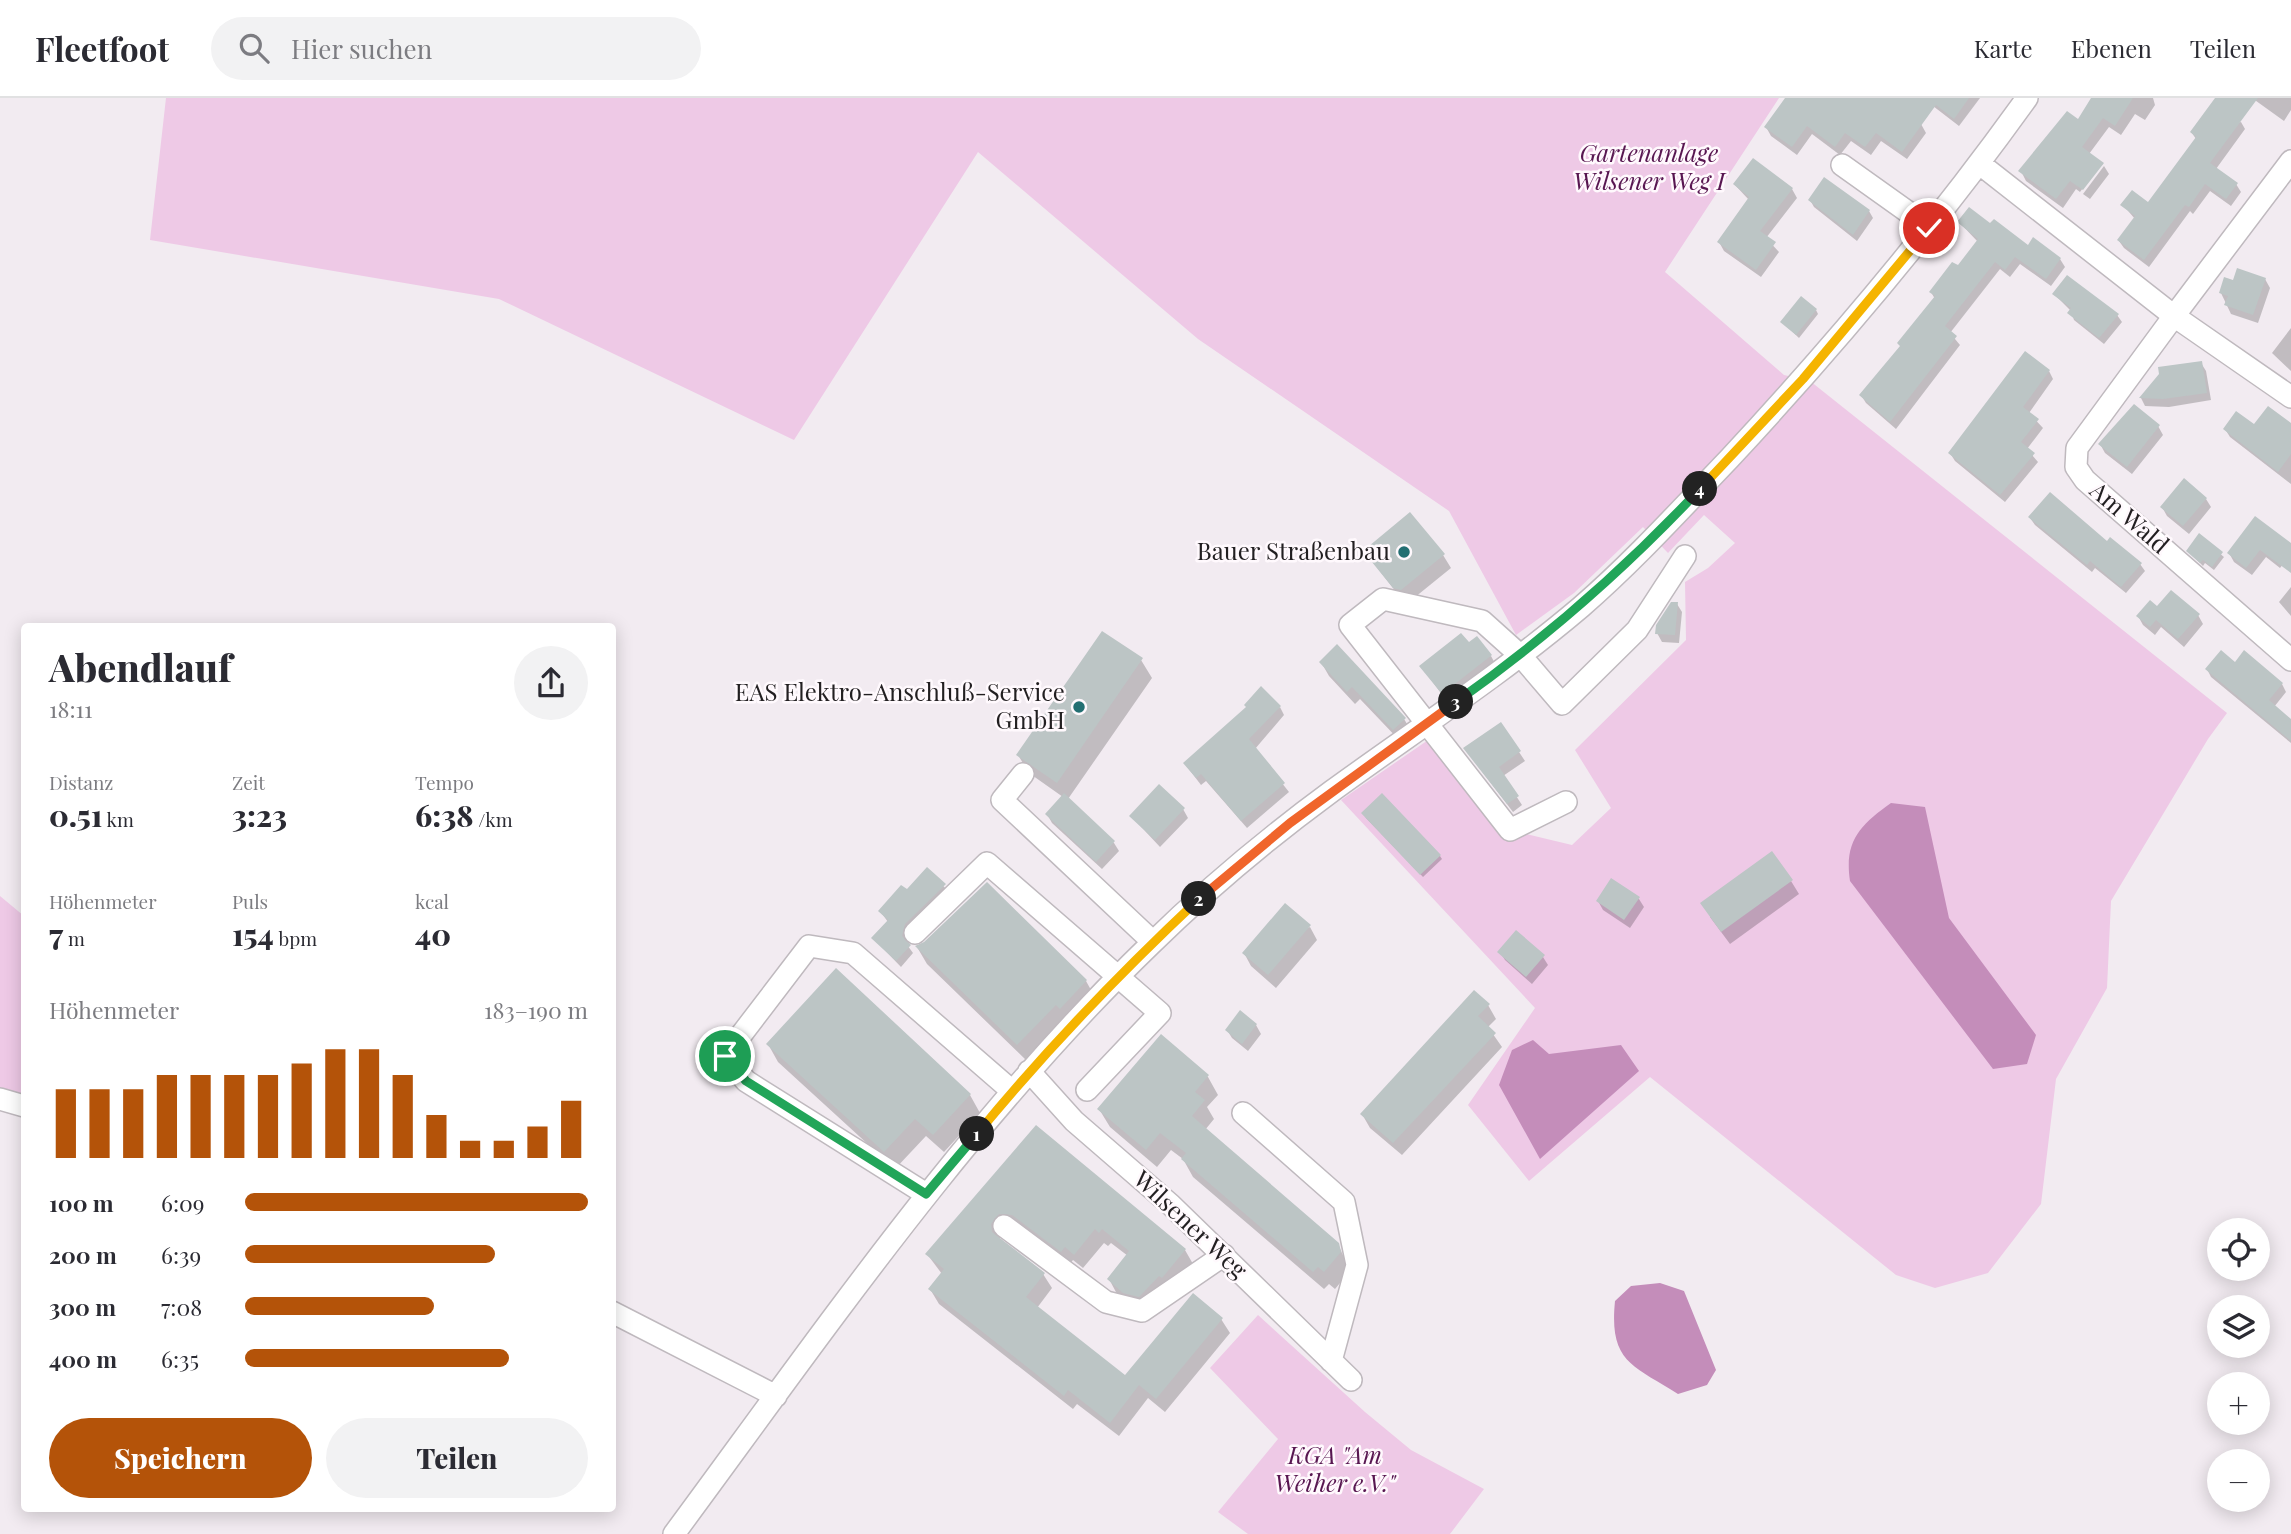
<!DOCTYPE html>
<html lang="de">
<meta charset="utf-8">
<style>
body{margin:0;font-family:"Playfair Display",serif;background:#f2f2f3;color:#2b2b33;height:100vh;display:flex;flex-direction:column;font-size:26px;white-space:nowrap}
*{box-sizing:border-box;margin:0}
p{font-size:23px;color:#7c7c81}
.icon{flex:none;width:38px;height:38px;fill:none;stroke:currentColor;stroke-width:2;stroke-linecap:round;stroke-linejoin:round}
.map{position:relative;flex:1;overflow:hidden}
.details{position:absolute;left:21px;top:525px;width:595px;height:889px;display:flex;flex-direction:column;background:#fff;border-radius:7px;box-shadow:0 4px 18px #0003}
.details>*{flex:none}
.fabs{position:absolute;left:2207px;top:1120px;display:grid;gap:14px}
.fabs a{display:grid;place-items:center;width:63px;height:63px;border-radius:50%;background:#fff;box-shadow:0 4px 18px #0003;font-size:35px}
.pin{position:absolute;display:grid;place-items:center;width:60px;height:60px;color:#fff;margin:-30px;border:4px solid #fff;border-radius:50%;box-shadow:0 2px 7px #0007}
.km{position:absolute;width:35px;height:35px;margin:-18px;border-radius:50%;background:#222;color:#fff;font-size:19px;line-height:35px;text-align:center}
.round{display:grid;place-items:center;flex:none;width:74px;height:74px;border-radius:37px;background:#f2f2f3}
.summary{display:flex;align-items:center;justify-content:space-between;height:119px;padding:0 28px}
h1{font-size:38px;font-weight:800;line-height:52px}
.stats{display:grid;grid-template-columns:repeat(3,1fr);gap:10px;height:119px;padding:7px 28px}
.stats div{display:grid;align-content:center}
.stats b{font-size:30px;font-weight:800}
.stats small{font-size:19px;font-weight:400}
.stats p{font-size:19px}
.chart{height:196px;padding:14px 28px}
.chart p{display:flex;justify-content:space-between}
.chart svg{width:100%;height:126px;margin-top:7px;stroke:#b45309;stroke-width:6}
.button{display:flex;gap:14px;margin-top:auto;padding:14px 28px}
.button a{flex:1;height:80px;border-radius:42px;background:#b45309;color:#fff;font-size:28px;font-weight:800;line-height:80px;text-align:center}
.button a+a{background:#f2f2f3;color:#2b2b33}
ul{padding:0 28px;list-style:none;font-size:23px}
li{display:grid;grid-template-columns:112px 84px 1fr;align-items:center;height:52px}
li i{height:18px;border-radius:9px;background:#b45309}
header{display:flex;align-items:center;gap:42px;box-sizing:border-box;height:98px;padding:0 35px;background:#fff;border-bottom:2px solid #e1e1e2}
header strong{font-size:33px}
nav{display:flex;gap:38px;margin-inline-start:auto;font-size:24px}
.search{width:490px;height:63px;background:#f2f2f3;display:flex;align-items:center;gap:18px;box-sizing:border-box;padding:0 24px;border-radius:38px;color:#7c7c81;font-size:26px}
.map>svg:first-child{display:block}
.green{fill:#eec9e6}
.water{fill:#c48dba}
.shadow{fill:#0003}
.building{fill:#bcc5c5}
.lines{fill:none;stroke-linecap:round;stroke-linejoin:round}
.minor-casing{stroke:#bfb9be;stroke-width:24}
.minor{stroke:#fff;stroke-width:21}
.split-1-casing{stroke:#fff;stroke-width:14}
.split-2-casing{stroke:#fff;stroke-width:14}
.split-3-casing{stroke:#fff;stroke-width:14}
.split-4-casing{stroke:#fff;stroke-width:14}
.split-5-casing{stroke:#fff;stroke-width:14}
.split-1{stroke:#22a559;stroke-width:9}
.split-2{stroke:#f5b400;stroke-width:9}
.split-3{stroke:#f0652b;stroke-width:9}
.split-4{stroke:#22a559;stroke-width:9}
.split-5{stroke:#f5b400;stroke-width:9}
.poi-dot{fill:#236f72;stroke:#fff9fd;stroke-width:2.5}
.labels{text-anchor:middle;stroke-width:5;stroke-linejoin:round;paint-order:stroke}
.park-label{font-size:24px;font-style:italic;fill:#581751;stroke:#fff9fd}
.street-label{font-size:24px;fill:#221f21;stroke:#fff9fd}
.poi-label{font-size:24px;fill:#221f21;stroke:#fff9fd;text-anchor:end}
</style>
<header>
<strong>Fleetfoot</strong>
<div class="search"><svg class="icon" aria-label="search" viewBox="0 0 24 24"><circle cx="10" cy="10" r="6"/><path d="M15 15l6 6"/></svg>Hier suchen</div>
<nav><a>Karte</a><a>Ebenen</a><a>Teilen</a></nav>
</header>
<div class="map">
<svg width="2291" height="1436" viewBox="0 0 2291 1436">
<rect width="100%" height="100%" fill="#f2ebf1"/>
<path class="green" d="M166,0H1779L1665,174L1784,277L1810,283L2227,615L2208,641L2111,803L2107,890L2056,981L2041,1106L1988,1175L1935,1190L1896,1177L1650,979L1529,1083L1468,1007L1535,910L1341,702L1434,638L1510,732L1572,747L1611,710L1575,652L1686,542L1685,484L1708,470L1735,445L1704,417L1668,455L1643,429L1574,495L1516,537L1449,413L1198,241L978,54L794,342L499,201L150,142Z
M0,798L24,818V1008L0,1001Z
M1258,1217L1365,1314L1411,1352L1484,1391L1450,1436H1248L1218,1414L1278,1341L1210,1270Z"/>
<path class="water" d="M1891,705L1925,709L1949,820L2036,937L2027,966L1993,971L1850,783C1844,743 1860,727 1891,705Z
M1533,942L1549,956L1621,947L1639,973L1540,1061L1499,987L1512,952Z
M1660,1185L1684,1193L1716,1272L1707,1287L1678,1296C1632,1267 1609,1264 1615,1203L1631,1188Z"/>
<path class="shadow" d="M1793,0H1885L1921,26L1926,35L1907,61L1881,43L1871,57L1851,43L1840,57L1812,36L1797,57L1771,38L1766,29Z
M1928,0H1980L1959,28L1933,8Z
M2093,0H2153L2155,7L2145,22L2135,16L2121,37L2109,29L2089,56L2103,67H2100L2080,94L2076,91L2063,110L2026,83L2021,73L2078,23Z
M2252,0H2291V12L2284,23Z
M2241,24L2245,31L2216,71L2236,86L2241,94L2231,108L2210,93L2193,116L2190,113L2149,169L2124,150L2119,143L2135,121L2123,107L2148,106L2196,41L2192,35Z
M2104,68L2109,76L2090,101L2083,96Z
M1735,87L1792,91L1797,100L1766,140L1779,154L1761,179L1724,153L1719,144L1749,102Z
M1810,102L1869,113L1873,120L1857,143L1814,109Z
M1959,124L1991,128L2028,149L2060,161L2065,169L2051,188L2020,166L2010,179L2000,171L1950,235L1960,247L1896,331L1866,305L1861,297L1901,249L1935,201L1931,194L1958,170L1978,144Z
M2265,181L2270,190L2258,225L2231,216L2221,195L2234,184Z
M2054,196L2117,217L2122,224L2104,246L2074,222L2071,213Z
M1816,212L1818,216L1799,240L1782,224Z
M2291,230V273L2272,255Z
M2201,265L2206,273L2211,302L2169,309L2145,308L2141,300L2161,276Z
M2049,273L2053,281L2029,315L2043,330L2027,351L2038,364L2005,404L1955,363L1950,355Z
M2158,328L2163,337L2132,376L2105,355L2100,346Z
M2291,328V386L2230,339L2225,331Z
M2206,401L2211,409L2189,436L2167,418L2162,409Z
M2030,420L2107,445L2140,466L2145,473L2126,495L2095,470L2092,474L2035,427Z
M2199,438L2224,459L2214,472L2205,465L2203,468L2188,453Z
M2288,445L2291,456L2280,470L2266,459L2252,477L2234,464L2229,455Z
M1365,454L1443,457L1451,470L1409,504L1403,503Z
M2291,489V518L2279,504Z
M1677,506L1682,514L1679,545L1662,544L1657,535Z
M2157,510L2198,517L2203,526L2184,549L2161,529L2155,537L2143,527L2138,518Z
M1491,558L1498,571L1451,609L1421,568Z
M1141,562L1152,580L1068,701L1114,745L1119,753L1102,771L1052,725L1047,716L1063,699L1029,675L1018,657Z
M1321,564L1404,621L1412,634L1401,644L1360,601L1355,606L1329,578Z
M2235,567L2282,586L2286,594L2274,609L2291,623V645L2211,579L2207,571Z
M1280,609L1284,617L1255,651L1289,694L1247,730L1206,683L1201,687L1185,666Z
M1501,627L1525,663L1503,678L1522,707L1513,714L1465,651Z
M1183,711L1188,720L1160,749L1131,718Z
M1365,719L1440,758L1442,761L1423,779Z
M927,771L949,794L909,833L905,844L913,855L901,869L873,840L888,824L880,813L907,794Z
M1791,783L1799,796L1730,846L1710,819Z
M1639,801L1644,809L1630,830L1603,812L1598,803Z
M1310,829L1317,842L1276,890L1251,868L1244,855Z
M917,849L1086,883L1096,901L1028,964L927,866Z
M1500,854L1543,859L1548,867L1532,886L1505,862Z
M836,872L970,997L980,1015L944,1054L926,1038L895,1071L778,964L768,946Z
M1488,907L1496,921L1488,929L1502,949L1402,1057L1370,1030L1362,1016Z
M1240,915L1256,927L1261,936L1248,953L1232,940L1227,932Z
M1161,939L1208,979L1218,997L1207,1009L1214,1021L1205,1032L1338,1146L1350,1173L1335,1191L1329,1186L1324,1191L1193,1079L1183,1061L1171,1052L1157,1069L1110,1029L1099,1011Z
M1037,1029L1185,1152L1193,1166L1133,1209L1117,1196L1109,1181L1128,1158L1111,1145L1108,1148L1104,1145L1083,1170L1073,1162L1069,1167L1008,1130L999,1141L1043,1176L1052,1190L1037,1210L1125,1279L1221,1221L1230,1235L1165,1314L1148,1300L1119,1338L1077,1306L1073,1311L939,1206L930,1191L942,1176L927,1156Z"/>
<path class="building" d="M1785,0H1969L1954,21L1936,7L1902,54L1876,35L1865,49L1845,35L1835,49L1807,28L1792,49L1764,29Z
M2091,0H2133L2115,28L2103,20L2082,49L2104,65L2083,92L2070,83L2056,101L2018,73L2067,13L2078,21Z
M2215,0H2258L2210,65L2238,85L2226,101L2205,86L2189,109L2185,107L2144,162L2117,142L2135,118L2120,107L2132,92L2148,104L2196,39L2190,34Z
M1753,60L1793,90L1760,133L1776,144L1756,172L1717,144L1749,99L1733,86Z
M1824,79L1870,112L1853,137L1808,102Z
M1969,109L1990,125L1994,121L2028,147L2033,139L2061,160L2046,181L2015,159L2005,172L1995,164L1945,228L1957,238L1890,324L1859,297L1900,248L1897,245L1935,198L1929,194L1952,164L1958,167L1978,141L1957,124Z
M2237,170L2266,180L2253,217L2224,207L2228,198L2219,195L2224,179L2233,182Z
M2067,177L2119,216L2099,240L2067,215L2071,210L2052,196Z
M1801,198L1817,211L1796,237L1780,224Z
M2025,253L2050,272L2023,309L2039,321L2021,344L2035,355L2000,397L1948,355Z
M2202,263L2207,295L2163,301L2139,300L2159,276L2158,269Z
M2134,306L2160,327L2127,369L2098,346Z
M2268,308L2291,325V356L2278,374L2223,331L2236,313L2254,326Z
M2184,380L2207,400L2183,428L2160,409Z
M2050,394L2107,443L2110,439L2142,465L2121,489L2090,463L2087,467L2028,419Z
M1410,414L1445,456L1401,492L1393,490L1363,453Z
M2255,418L2291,445V475L2260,452L2246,470L2227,455Z
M2199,435L2223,454L2212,469L2203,462L2200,465L2186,453Z
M2171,492L2200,516L2178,541L2156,522L2150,529L2136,518L2150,502L2157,508Z
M1671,504H1678L1675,537L1655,536L1656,527Z
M1102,533L1143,560L1057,685L1016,657Z
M1461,535L1469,544L1477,538L1492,557L1442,596L1419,568Z
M1337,546L1406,620L1393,632L1352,589L1347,594L1319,564Z
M2221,552L2235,564L2244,552L2283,585L2269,602L2291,621V643L2205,571Z
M1261,588L1281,608L1249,641L1285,685L1241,723L1201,676L1196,680L1183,665L1246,609L1244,607Z
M1501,624L1521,653L1499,669L1519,698L1507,706L1463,650Z
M1159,686L1185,710L1155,742L1129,718Z
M1064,695L1115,743L1096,764L1045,716Z
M1382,695L1441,757L1420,777L1361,715Z
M1772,753L1793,782L1721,834L1700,805Z
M927,769L946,786L905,826L902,838L911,847L896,863L871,840L888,822L878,813L901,787L907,791Z
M1611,780L1640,799L1624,822L1596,803Z
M987,784L1087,882L1060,911L1056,907L1017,947L915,848L924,844Z
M1285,805L1311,827L1268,877L1242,855Z
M1516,832L1545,857L1526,879L1497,854Z
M836,870L971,996L933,1037L915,1021L884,1054L766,946Z
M1474,892L1490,906L1478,918L1496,935L1393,1045L1360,1016Z
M1240,912L1257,926L1242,946L1225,932Z
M1161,936L1209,977L1195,994L1205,1002L1192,1018L1339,1145L1341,1154L1324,1174L1318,1169L1313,1174L1181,1061L1186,1055L1160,1035L1146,1052L1097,1011Z
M1036,1027L1186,1151L1162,1180L1159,1178L1139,1199L1123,1195L1107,1181L1129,1153L1102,1131L1099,1135L1095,1131L1074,1157L1065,1149L1061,1154L1012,1117L999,1116L991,1126L992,1134L1045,1175L1026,1199L1125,1277L1193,1195L1223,1220L1156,1301L1139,1287L1110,1325L1068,1292L1064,1298L928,1191L944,1171L925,1156Z"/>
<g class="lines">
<defs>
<path id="minor" d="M1980,66L2174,218L2291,63
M1842,67L1929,129
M2291,299L2174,218L2077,350L2076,369L2085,382L2291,562
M1023,676L1002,702L1153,844
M1566,704L1510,732L1350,527L1383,501L1482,523L1521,558L1562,606L1637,532L1685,458
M915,835L987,765L1160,915L1087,992
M1029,973L1074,1023L1171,1107L1351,1282
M0,1001L24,1008
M1243,1015L1344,1104L1357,1167L1331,1263
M926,1096L746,983L725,958L809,848L853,855L1012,993
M1004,1128L1106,1204L1142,1213L1224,1157
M612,1214L776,1298
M674,1436C824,1233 968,1023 1150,847C1207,791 1268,740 1332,693C1416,632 1502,576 1581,509C1634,463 1681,411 1729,361C1835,247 1936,127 2027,0"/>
</defs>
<use href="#minor" class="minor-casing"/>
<use href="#minor" class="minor"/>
</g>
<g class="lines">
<defs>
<path id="split-1" d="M725,958L746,983L926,1096L977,1036"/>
<path id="split-2" d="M977,1036C1046,952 1120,875 1199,801"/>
<path id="split-3" d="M1199,801L1290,725L1456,604"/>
<path id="split-4" d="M1456,604C1545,541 1625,471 1700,391"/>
<path id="split-5" d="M1700,391L1803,281L1929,130"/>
</defs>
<use href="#split-1" class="split-1-casing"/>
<use href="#split-2" class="split-2-casing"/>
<use href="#split-3" class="split-3-casing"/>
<use href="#split-4" class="split-4-casing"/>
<use href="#split-5" class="split-5-casing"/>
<use href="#split-1" class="split-1"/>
<use href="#split-2" class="split-2"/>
<use href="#split-3" class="split-3"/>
<use href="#split-4" class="split-4"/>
<use href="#split-5" class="split-5"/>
</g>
<g class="poi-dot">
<circle cx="1404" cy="454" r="7"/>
<circle cx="1079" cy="609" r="7"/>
</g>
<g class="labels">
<g class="park-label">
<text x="1649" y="64">Gartenanlage<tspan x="1649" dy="28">Wilsener Weg I</tspan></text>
<text x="1335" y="1366">KGA "Am<tspan x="1335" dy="28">Weiher e.V."</tspan></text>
</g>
<g class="street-label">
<text transform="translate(2129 420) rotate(41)" y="8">Am Wald</text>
<text transform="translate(1190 1127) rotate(43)" y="8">Wilsener Weg</text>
</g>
<g class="poi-label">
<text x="1390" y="462">Bauer Straßenbau</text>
<text x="1065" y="603">EAS Elektro-Anschluß-Service<tspan x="1065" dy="28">GmbH</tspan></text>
</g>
</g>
</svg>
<div class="fabs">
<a><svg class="icon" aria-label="locate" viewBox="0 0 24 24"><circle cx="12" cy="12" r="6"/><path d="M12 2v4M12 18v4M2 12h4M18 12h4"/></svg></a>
<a><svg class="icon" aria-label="layers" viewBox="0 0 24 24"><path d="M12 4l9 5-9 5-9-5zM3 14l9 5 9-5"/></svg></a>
<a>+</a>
<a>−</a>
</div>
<div class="pin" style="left:725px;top:958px;background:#1e9e55"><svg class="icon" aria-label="arrive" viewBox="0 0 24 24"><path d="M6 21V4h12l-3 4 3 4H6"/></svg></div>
<div class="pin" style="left:1929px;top:130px;background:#d93025"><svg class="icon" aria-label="check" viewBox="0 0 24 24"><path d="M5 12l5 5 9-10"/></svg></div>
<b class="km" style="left:977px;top:1036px">1</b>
<b class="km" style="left:1199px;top:801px">2</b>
<b class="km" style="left:1456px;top:604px">3</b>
<b class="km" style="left:1700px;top:391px">4</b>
<section class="details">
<div class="summary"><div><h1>Abendlauf</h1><p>18:11</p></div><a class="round"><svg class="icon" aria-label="share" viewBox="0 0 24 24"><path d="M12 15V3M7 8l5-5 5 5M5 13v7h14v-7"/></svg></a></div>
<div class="stats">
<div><p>Distanz</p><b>0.51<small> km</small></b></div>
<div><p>Zeit</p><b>3:23</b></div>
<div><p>Tempo</p><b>6:38<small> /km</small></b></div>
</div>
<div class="stats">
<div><p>Höhenmeter</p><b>7<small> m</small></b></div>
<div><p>Puls</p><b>154<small> bpm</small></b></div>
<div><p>kcal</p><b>40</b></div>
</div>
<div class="chart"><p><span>Höhenmeter</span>183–190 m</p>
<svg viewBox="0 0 160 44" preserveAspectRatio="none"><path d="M5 44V20M15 44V20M25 44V20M35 44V15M45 44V15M55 44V15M65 44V15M75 44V11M85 44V6M95 44V6M105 44V15M115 44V29M125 44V38M135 44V38M145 44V33M155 44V24"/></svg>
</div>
<ul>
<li><b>100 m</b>6:09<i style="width:100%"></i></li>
<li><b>200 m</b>6:39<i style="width:73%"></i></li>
<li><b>300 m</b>7:08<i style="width:55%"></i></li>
<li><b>400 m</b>6:35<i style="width:77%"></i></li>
</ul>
<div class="button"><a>Speichern</a><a>Teilen</a></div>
</section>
</div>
